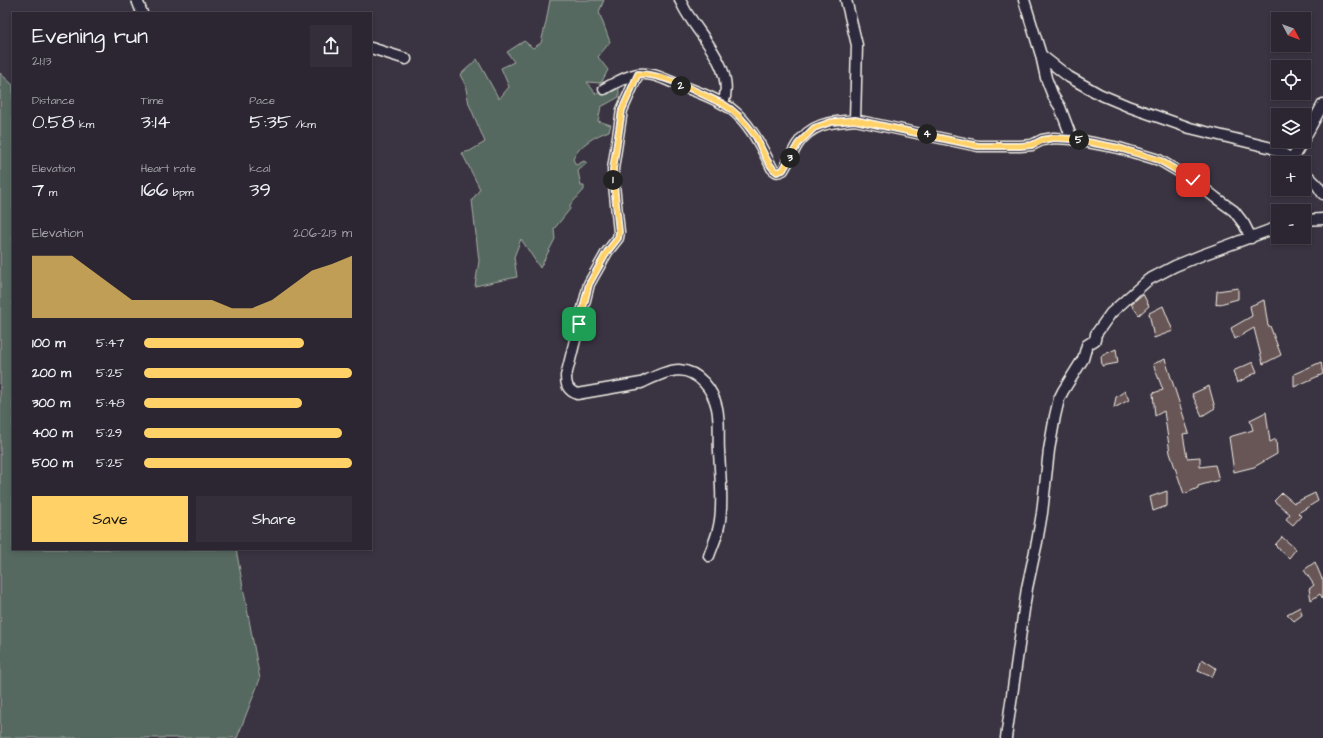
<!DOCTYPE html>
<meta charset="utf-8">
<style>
body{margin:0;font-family:"Architects Daughter",sans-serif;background:#342e3a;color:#f1f3f6;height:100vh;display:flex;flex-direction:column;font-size:15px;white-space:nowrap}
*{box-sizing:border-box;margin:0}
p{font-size:13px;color:#a6a5ac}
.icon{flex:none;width:22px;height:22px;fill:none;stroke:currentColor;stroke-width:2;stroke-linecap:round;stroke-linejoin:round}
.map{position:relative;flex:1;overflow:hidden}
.drawer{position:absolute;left:12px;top:12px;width:360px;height:538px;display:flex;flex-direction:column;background:#2c2632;border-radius:0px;box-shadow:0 2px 6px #0003,0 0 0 1px #48434d}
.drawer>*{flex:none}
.needle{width:26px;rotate:131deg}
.controls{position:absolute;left:1271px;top:12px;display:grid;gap:8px}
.controls a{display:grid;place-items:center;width:40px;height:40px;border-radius:0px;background:#2c2632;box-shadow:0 2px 6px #0003,0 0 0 1px #48434d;font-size:20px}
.pin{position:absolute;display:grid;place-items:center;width:34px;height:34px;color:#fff;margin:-17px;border-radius:8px;box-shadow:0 2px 6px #0006}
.km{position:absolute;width:20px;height:20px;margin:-10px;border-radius:50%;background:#222;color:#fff;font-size:11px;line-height:20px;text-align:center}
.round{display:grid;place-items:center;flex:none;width:42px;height:42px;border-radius:0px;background:#342e3a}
.summary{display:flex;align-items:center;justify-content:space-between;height:68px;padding:0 20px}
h1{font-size:22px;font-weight:600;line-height:30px}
.figures{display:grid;grid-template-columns:repeat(3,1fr);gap:6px;height:68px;padding:4px 20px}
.figures div{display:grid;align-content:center}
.figures b{font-size:20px;font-weight:600}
.figures small{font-size:11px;font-weight:400}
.figures p{font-size:11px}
.chart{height:112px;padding:8px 20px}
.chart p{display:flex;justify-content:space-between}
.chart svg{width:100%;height:72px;margin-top:4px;fill:#ffd166;opacity:.7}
.action{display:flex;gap:8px;margin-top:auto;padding:8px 20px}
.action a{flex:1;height:46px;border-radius:0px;background:#ffd166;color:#111;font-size:16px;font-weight:600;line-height:46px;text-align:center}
.action a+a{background:#342e3a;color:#f1f3f6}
ul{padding:0 20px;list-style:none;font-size:13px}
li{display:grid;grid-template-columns:64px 48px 1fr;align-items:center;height:30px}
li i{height:10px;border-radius:5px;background:#ffd166}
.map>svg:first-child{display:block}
.green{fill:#576961;stroke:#a6ada4}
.building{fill:#685756;stroke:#f4f1e8}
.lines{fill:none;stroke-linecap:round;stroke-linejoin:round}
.minor-casing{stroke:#f4f1e8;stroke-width:13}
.minor{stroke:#2f2a3d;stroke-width:10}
.route-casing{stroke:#fff;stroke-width:8}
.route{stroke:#ffd166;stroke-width:5}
</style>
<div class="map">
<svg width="1323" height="738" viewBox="0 0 1323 738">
<rect width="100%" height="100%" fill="#3a3342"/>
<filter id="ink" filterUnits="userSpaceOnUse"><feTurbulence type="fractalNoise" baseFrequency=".025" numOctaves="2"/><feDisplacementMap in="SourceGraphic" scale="8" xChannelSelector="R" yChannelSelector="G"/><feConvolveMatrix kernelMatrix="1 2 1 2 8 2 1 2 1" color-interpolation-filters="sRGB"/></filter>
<g filter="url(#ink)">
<path class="green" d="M550,0H604L599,12L610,42L598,57L608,70L601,83L587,82L596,94L619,84V97L601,107L598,121L611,125L609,131C595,136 579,145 573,159L576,165L584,161L587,163L578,171L581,186H584V190L570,205V209L554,229L555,239L540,268L521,239L514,257L517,277L475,286L479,261L472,200L480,189L462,153L470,151L485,142L469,104L465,84L460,75L477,59L499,99L509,87L501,68L514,62L507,52L524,41L533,48L541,43L546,22Z
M0,73L13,85V549H236L260,679L237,738H0Z"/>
<path class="building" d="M1238,288V299L1216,305L1217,291Z
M1143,294L1149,306L1139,315L1131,304Z
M1264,300L1268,326H1270L1281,355L1263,364L1254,328L1235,339L1231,328L1252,316L1250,306Z
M1163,306L1173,331L1154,338L1149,313Z
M1116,349L1118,363L1102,366L1101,356Z
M1165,359L1189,433L1183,434L1187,458L1200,457V467L1215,465L1219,480L1198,486V488L1184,494L1170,453L1164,411L1155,416L1153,393L1163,390L1153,364Z
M1253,362L1257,372L1237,383L1233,371Z
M1321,362L1323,374L1294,387V374Z
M1209,386L1215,408L1202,416L1192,394Z
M1125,391L1129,400L1114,408L1116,397Z
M1266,412L1270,442L1276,439L1277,454L1254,467L1234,472L1229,437L1253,430L1250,420Z
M1167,491V506L1153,511L1150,497Z
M1282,493L1294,503L1315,493L1318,501L1298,513L1301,516L1293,525L1286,519L1290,514L1274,501Z
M1282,537L1296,549L1289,558L1275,545Z
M1315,562L1322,579H1323V599L1320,594L1311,600L1309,589L1314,585L1304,570Z
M1300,607L1302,615L1294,621L1287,614Z
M1202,659L1216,668L1212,677L1198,671Z"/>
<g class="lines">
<defs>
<path id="minor" d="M137,0L142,13
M680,0C683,6 686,13 691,19C706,43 735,72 723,104
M1024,0L1041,55L1069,77L1099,94L1130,107L1190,128L1272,148L1292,159
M371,48L406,59
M1041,55L1046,78L1053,96L1060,107L1072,139
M638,74L622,110L613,169L614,185L619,232L618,238L607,252L589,284L566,376C566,386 568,390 577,394L641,383C652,378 667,370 679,370C699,371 713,390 717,408C720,422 718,437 719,451C720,473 724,509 718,530C716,539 712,547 709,556
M604,89C615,83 626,76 638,74C653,72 666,80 679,85C696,91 715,98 730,108C750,123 761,146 772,168C776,172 777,173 783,170C788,162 792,154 797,145C811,123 831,122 855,120L857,45L846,0
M855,120L978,146H1020L1032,145L1042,140L1054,138L1072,139L1119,148L1159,160L1193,180L1216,198L1234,211L1244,224L1251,238
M1304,139L1323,104
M1296,163L1292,159L1303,141
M1304,172L1317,185L1323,194
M1304,220L1323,219
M1006,738L1027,588L1037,542L1042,513L1049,450L1055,416L1059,399L1063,391L1083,359L1087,345L1095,340L1096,334L1111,313L1148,280L1175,266L1202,255L1278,227"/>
</defs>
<use href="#minor" class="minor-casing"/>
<use href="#minor" class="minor"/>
</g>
</g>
<g class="lines" filter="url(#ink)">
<defs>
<path id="route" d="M579,324L589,284L607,252L618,238L619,232L614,185L613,169L622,110L638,74C666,74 697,92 723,104C737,112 747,124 756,137C761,147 768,167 777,172L783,170L798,144L814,128L831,122L855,120L978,146H1020L1032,145L1042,140L1054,138L1072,139L1119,148L1159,160L1193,180"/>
</defs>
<use href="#route" class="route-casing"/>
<use href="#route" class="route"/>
</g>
</svg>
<div class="controls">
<a><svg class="needle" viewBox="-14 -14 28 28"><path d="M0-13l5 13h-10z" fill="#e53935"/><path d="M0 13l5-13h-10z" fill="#a6a5ac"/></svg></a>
<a><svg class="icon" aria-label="locate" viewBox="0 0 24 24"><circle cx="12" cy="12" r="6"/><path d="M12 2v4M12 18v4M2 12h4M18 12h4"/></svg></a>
<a><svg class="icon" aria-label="layers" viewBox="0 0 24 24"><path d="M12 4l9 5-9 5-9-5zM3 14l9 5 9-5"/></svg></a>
<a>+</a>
<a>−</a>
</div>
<div class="pin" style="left:579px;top:324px;background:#1e9e55"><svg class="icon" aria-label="arrive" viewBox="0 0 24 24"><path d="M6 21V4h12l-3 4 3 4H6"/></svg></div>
<div class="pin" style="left:1193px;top:180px;background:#d93025"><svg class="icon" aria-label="check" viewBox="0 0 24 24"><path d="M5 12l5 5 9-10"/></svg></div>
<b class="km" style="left:613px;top:180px">1</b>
<b class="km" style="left:681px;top:86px">2</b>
<b class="km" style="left:790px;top:158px">3</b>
<b class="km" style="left:927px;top:134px">4</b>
<b class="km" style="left:1079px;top:140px">5</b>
<section class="drawer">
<div class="summary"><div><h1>Evening run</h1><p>21:13</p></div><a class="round"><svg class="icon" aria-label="share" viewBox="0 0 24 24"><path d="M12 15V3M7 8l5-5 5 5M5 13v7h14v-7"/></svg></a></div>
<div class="figures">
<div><p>Distance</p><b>0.58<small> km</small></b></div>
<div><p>Time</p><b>3:14</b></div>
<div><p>Pace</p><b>5:35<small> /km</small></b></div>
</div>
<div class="figures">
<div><p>Elevation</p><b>7<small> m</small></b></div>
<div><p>Heart rate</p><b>166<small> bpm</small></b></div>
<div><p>kcal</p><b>39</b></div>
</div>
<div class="chart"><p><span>Elevation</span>206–213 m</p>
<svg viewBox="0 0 160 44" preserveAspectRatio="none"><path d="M0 44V6L10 6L20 6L30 15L40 24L50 33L60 33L70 33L80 33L90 33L100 38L110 38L120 33L130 24L140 15L150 11L160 6V44z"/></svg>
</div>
<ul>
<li><b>100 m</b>5:47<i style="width:77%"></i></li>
<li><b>200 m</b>5:25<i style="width:100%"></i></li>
<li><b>300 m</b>5:48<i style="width:76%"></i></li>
<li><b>400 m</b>5:29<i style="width:95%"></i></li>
<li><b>500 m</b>5:25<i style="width:100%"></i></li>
</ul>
<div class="action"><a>Save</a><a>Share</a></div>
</section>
</div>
